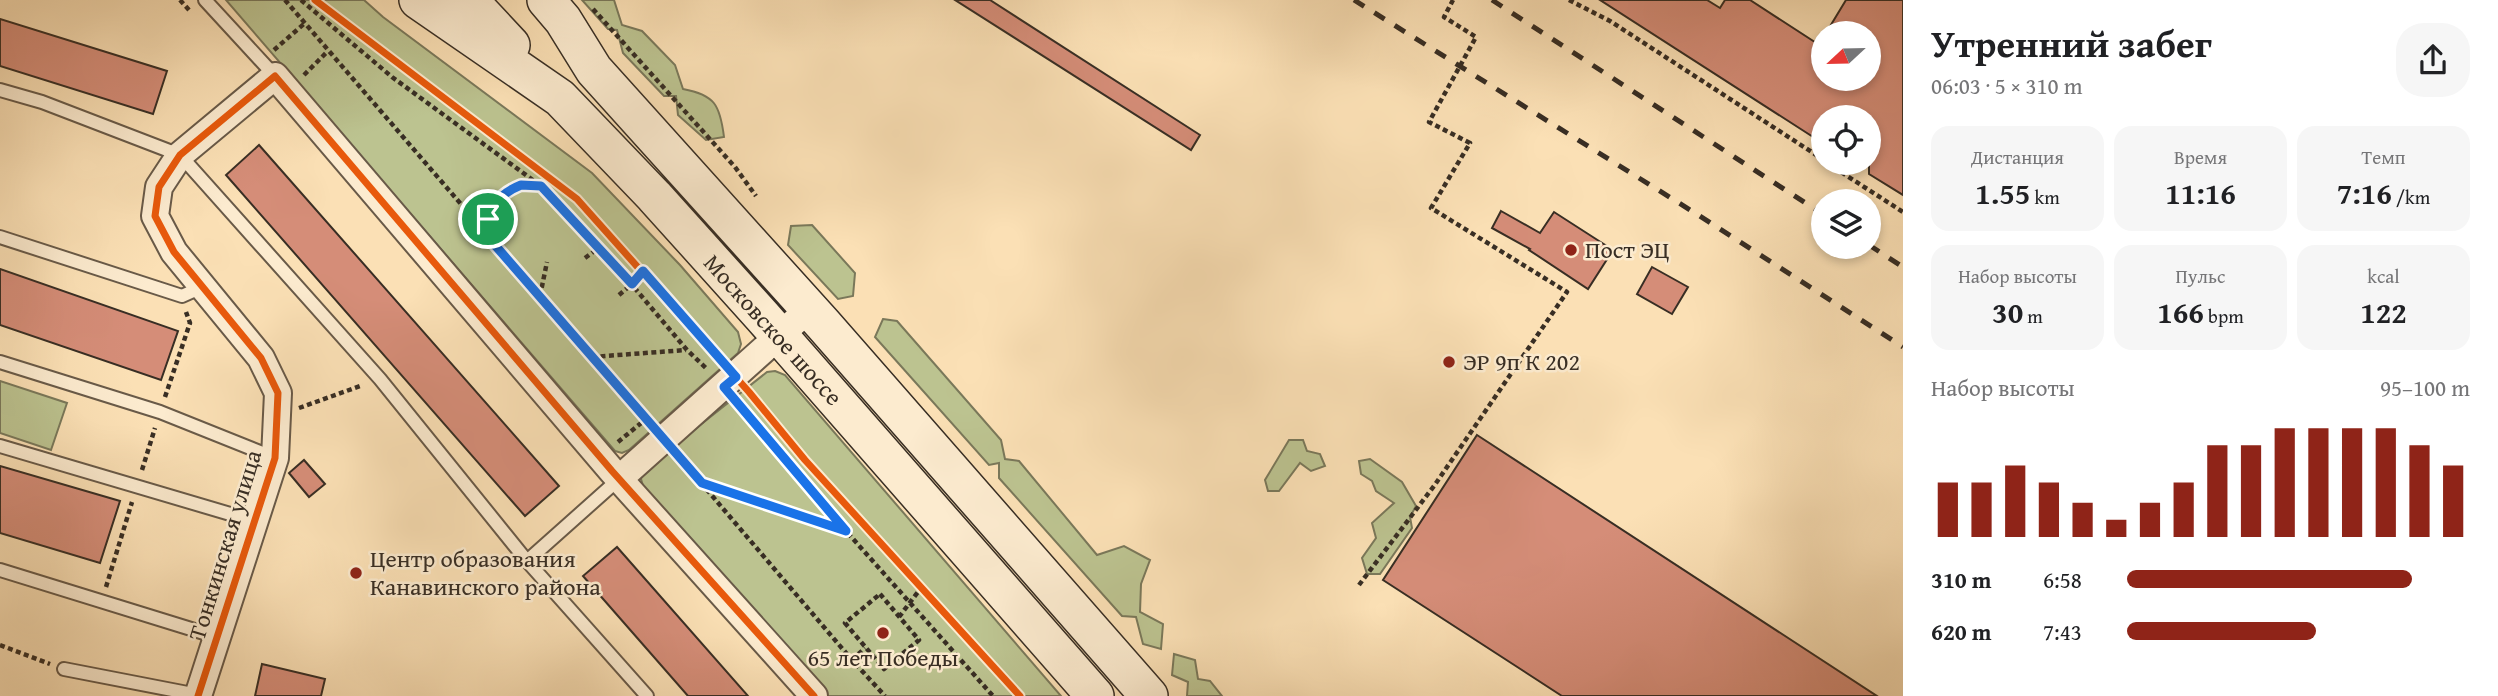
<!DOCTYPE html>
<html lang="ru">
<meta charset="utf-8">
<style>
body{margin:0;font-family:"Gentium Book Plus",serif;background:#f6f6f6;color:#202124;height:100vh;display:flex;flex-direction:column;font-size:26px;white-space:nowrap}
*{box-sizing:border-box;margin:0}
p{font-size:23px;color:#757577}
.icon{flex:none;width:38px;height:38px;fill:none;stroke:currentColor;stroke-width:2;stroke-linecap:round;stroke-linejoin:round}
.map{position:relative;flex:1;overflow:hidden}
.details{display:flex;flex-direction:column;background:#fff;width:595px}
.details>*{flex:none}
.needle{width:46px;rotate:248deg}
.tools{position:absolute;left:1811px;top:21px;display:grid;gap:14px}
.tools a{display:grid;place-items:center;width:70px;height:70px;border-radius:50%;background:#fff;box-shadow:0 4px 10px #0003;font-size:35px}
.pin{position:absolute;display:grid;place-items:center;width:60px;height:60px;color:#fff;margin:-30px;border:4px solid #fff;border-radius:50%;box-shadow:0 2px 7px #0007}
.round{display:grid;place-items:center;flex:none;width:74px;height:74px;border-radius:28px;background:#f6f6f6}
.head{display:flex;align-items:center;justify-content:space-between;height:119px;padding:0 28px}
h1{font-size:38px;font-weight:700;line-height:52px}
.metrics{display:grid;grid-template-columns:repeat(3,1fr);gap:10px;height:119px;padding:7px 28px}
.metrics div{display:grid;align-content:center;border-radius:18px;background:#f6f6f6;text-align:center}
.metrics b{font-size:30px;font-weight:700}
.metrics small{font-size:19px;font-weight:400}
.metrics p{font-size:19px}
.chart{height:196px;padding:14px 28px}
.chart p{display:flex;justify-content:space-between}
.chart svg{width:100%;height:126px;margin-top:7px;stroke:#8f2418;stroke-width:6}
ul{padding:0 28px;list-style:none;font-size:23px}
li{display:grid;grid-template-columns:112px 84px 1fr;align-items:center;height:52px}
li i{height:18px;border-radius:9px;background:#8f2418}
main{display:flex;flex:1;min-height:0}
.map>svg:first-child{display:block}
.green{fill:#bcc390;stroke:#7a785a;stroke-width:2}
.building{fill:#d58d78;stroke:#382e24;stroke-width:2}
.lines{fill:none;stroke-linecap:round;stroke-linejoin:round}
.lane-casing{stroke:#695a48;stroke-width:16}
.street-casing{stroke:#695a48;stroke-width:30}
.secondary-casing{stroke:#382e24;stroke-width:40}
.path{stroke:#382e24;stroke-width:4.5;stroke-dasharray:5 3.5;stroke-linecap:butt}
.lane{stroke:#fcebcf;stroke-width:12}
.street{stroke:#fcebcf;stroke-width:26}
.secondary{stroke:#fcebcf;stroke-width:37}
.rail{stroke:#382e24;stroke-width:5;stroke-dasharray:12 12;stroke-linecap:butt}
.cycleway-casing{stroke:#fcebcf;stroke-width:11}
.cycleway{stroke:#e8590c;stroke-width:7}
.route-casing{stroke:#fff;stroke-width:14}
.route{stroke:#1a73e8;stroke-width:9}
.poi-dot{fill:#8f2418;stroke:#fcebcf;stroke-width:2.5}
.labels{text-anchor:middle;stroke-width:5;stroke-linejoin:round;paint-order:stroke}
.poi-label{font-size:24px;fill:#382e24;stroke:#fcebcf;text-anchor:start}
.street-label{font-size:24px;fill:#382e24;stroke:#fcebcf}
</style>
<main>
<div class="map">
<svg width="1903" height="696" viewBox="0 0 1903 696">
<rect width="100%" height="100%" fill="#fbe0b5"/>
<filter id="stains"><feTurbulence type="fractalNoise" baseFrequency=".00286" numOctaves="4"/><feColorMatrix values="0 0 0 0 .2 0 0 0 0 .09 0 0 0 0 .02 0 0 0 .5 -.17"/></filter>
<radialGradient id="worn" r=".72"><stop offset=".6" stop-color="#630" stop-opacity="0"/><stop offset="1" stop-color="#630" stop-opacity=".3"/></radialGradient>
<path class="green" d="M226,0H364L383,17L592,173L680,265L738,332L741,344L738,353L629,450L622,453L615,451Z
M582,0H614L622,25L642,31L675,65L683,89C715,95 720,105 724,137L706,140L678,115L676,96H664L623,53L617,30L608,29Z
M812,225L855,273L853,296L838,299L788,245L791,226Z
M883,319L897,321L1001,440L1005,459L1019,461L1097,555L1124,546L1150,560L1141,584L1140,612L1163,624L1161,649L1143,644L1136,617L1122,616L999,478V463L989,465L875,337Z
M775,371L785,375L1061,696H825L646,496L641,479L642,471L767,372Z
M0,381L67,403L51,450L0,433Z
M1289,440H1303L1307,451L1320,454L1325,466L1311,471L1300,463L1279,491H1268L1265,480Z
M1370,459L1402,482L1416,506L1410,517L1412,528L1380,574H1367L1362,558L1376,538L1372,523L1394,503L1376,491L1372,481L1361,474L1359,461Z
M1174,654L1195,660L1198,679L1210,681L1222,696H1187L1188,682L1172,675Z"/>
<path class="building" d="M955,0H990L1200,135L1191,150Z
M1600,0H1707L1720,8L1725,0H1750L1824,48V79H1869V33H1826L1846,0H1903V195L1869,174V117H1824V144Z
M0,19L167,71L153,114L0,66Z
M259,145L559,486L525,516L226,175Z
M1501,211L1540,233L1554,212L1613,250L1588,289L1529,250L1530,249L1492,228Z
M1652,267L1688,287L1672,314L1637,294Z
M0,269L178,331L161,380L0,325Z
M1477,435L1877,696H1562L1383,580Z
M304,460L325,484L309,497L289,473Z
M0,466L120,501L100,563L0,533Z
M617,547L748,696H688L583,576Z
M262,664L325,679L321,696H255Z"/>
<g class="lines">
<defs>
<path id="lane" d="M205,0L275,76
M0,90L42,102L180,155L380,379L527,561L647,696
M0,237L182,296L202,287
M0,362L160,412L275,458
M0,446L254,521
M527,561L619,479
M0,570L217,637
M64,669L198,695"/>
<path id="street" d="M619,479L809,309
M198,696L275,458L278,393L261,358L174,252L155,216L159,187L180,155L275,76L612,471L814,696"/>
<path id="secondary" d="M418,0L560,98L654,196L762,316L1095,696
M469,0L511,45
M546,0L563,20L594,70L823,324L1149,696"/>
</defs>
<use href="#lane" class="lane-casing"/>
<use href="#street" class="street-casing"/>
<use href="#secondary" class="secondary-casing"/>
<path class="path" d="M180,0L189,10
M285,0L648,421
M301,0L392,77L541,186L600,247L687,350L707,369
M1569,0L1610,21L1824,160
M593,9L735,167L756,196
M274,50L305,23
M304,75L328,51
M1827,163L1903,212
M487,235C489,199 504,184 540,186
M585,258L600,247
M633,284L643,271
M619,295L632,284
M540,296L547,262
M592,357L686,350
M165,397L190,323L186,312
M737,404L846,531L993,696
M299,408L363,385
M618,442L646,419
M679,457L852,660L885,696
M142,470L155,428
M704,484L845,531
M1359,585L1434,486L1567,292L1431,208L1470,143L1429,122L1476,37L1444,17L1453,0
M106,587L132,502
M880,594L919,640L884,669L845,623Z
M899,617L921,588
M0,645L50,664
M852,660L865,648"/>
<use href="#lane" class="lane"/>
<use href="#street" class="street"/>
<use href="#secondary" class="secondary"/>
<path class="rail" d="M1354,0L1695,213L1903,347
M1492,0L1824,215
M1869,245L1903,267"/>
<defs>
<path id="cycleway" d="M315,0L577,199L749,392L805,460L1020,696
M198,696L275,458L278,393L261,358L174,252L155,216L159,187L180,155L275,76L612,471L814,696"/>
</defs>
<use href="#cycleway" class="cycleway-casing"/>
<use href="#cycleway" class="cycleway"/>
</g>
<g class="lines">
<defs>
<path id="route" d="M521,185L541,186L632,284L643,271L736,377L724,387L846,531L702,483L487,236C488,210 496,195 521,185Z"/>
</defs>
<use href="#route" class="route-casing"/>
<use href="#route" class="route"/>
</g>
<g class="poi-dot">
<circle cx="1571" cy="250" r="7"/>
<circle cx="1449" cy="362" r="7"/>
<circle cx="356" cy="573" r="7"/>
<circle cx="883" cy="633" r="7"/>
</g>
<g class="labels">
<g class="poi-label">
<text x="1585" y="258">Пост ЭЦ</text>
<text x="1463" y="370">ЭР 9п К 202</text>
<text x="370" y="567">Центр образования<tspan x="370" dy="28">Канавинского района</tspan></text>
<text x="883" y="666" text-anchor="middle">65 лет Победы</text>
</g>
<g class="street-label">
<text transform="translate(773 330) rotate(48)" y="8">Московское шоссе</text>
<text transform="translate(225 545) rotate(-73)" y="8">Тонкинская улица</text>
</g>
</g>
<rect width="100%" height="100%" filter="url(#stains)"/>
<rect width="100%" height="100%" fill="url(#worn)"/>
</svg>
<div class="tools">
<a><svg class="needle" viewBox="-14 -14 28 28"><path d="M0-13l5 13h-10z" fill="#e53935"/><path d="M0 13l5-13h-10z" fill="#757577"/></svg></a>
<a><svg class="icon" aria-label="locate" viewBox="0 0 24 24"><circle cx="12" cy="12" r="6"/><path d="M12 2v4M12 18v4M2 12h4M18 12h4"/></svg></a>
<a><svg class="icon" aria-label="layers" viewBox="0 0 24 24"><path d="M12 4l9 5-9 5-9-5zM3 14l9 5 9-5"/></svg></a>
</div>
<div class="pin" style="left:488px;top:219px;background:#1e9e55"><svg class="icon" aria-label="arrive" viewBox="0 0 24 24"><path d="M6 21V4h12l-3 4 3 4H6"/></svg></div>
</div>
<section class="details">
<div class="head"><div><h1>Утренний забег</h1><p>06:03 · 5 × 310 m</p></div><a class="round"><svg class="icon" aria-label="share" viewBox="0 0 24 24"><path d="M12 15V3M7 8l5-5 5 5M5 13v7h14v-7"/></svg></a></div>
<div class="metrics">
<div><p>Дистанция</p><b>1.55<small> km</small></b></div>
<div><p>Время</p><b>11:16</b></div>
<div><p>Темп</p><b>7:16<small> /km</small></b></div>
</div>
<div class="metrics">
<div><p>Набор высоты</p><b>30<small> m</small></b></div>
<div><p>Пульс</p><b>166<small> bpm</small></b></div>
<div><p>kcal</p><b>122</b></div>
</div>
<div class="chart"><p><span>Набор высоты</span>95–100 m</p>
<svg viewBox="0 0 160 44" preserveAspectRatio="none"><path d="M5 44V25M15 44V25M25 44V19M35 44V25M45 44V32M55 44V38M65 44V32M75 44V25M85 44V12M95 44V12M105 44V6M115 44V6M125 44V6M135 44V6M145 44V12M155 44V19"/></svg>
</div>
<ul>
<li><b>310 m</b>6:58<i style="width:83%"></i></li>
<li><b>620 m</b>7:43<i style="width:55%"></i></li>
</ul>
</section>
</main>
